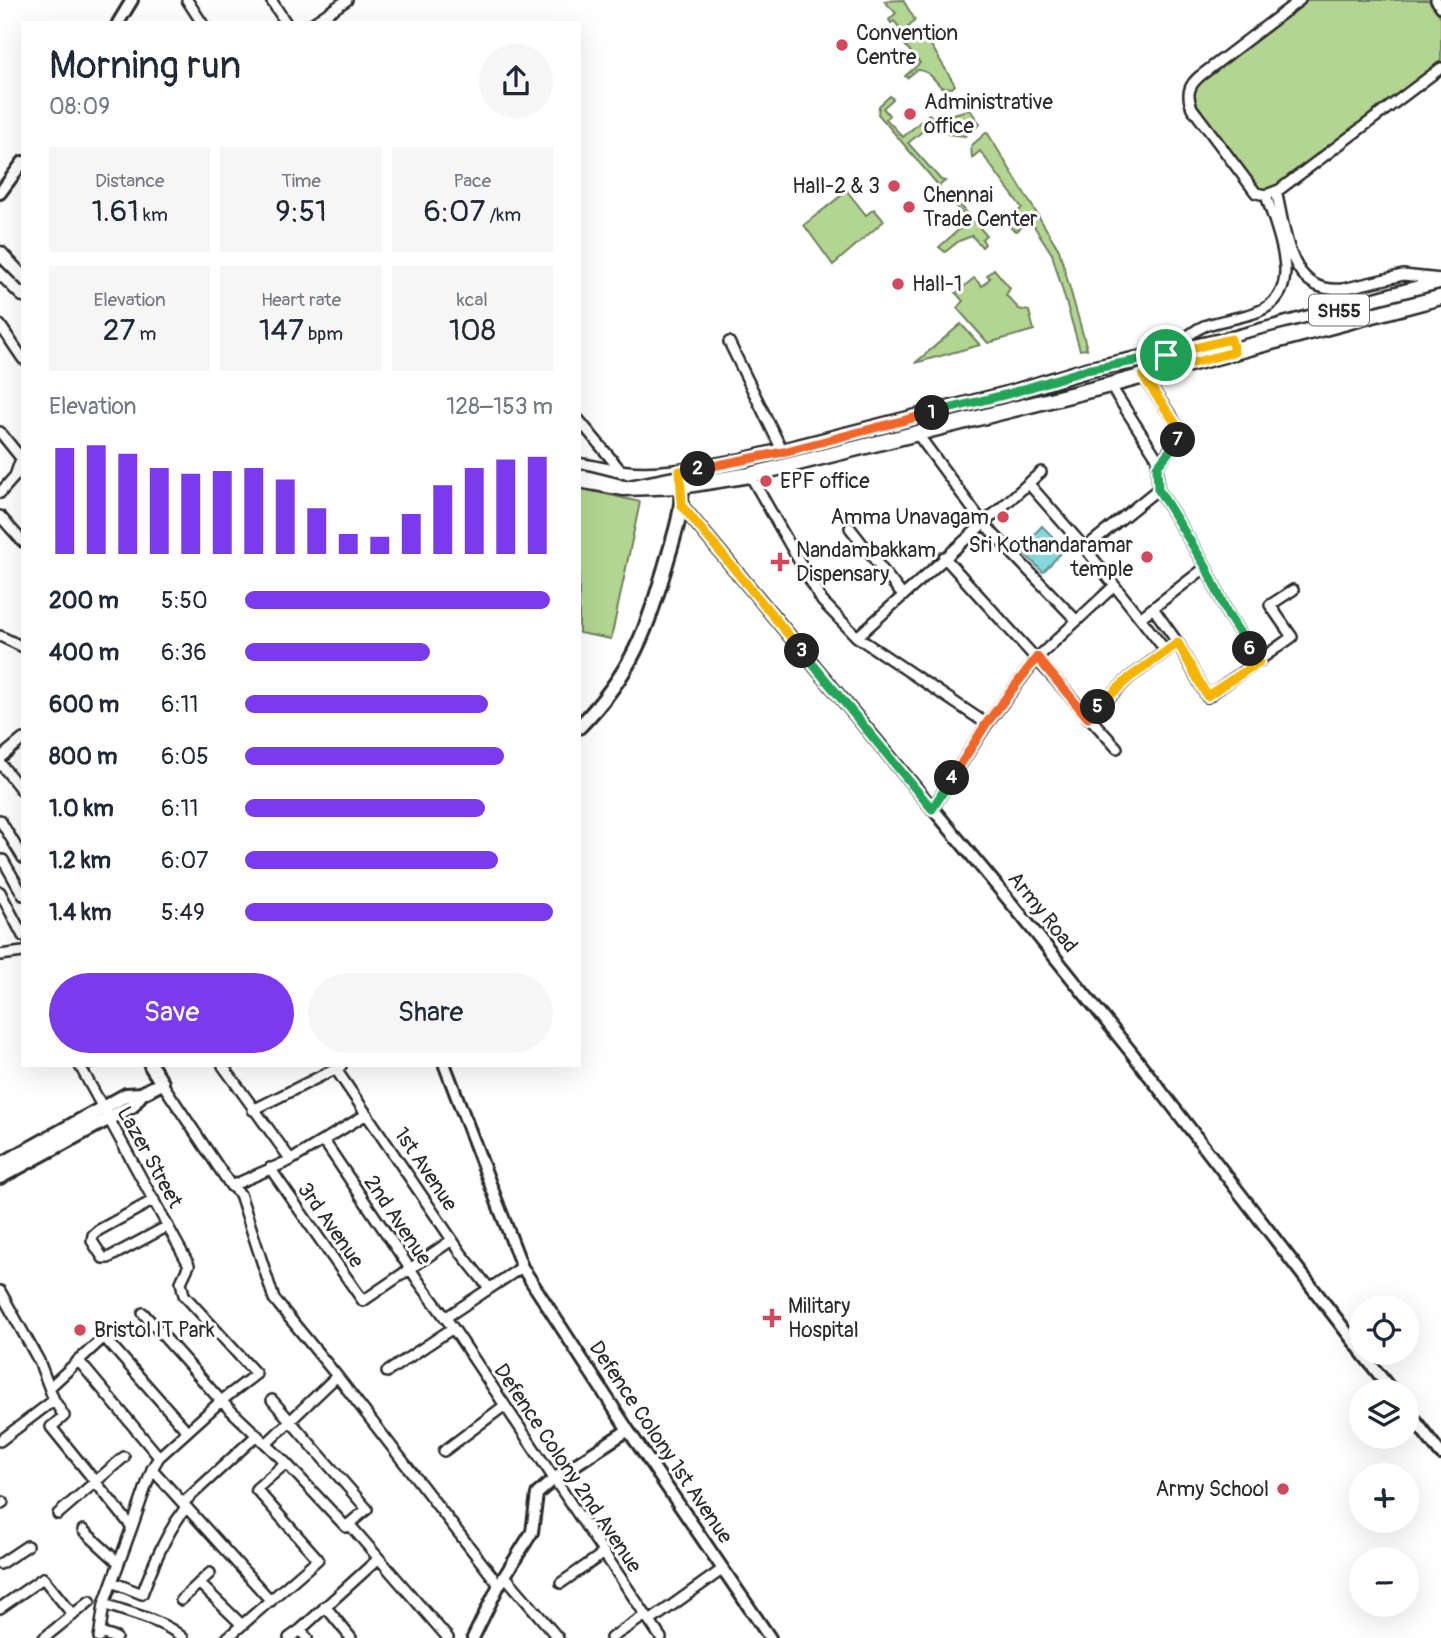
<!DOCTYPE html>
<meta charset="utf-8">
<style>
body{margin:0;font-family:Pangolin,sans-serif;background:#f6f6f7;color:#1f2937;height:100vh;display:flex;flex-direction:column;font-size:26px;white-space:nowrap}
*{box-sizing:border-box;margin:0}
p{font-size:23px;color:#747a83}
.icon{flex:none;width:38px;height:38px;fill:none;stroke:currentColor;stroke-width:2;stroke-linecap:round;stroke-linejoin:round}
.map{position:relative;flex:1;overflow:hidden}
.details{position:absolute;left:21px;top:21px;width:560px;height:1046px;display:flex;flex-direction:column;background:#fff;border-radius:0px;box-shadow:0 7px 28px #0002}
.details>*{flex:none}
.fabs{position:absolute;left:1349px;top:1295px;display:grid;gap:14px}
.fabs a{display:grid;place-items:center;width:70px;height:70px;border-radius:50%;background:#fff;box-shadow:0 7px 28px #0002;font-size:35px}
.pin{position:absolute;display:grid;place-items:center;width:60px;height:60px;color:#fff;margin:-30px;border:4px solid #fff;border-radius:50%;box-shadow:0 2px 7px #0007}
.km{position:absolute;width:35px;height:35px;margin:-18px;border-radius:50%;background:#222;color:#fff;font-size:19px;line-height:35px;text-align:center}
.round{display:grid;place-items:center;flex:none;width:74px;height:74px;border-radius:37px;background:#f6f6f7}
.summary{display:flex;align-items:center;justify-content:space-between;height:119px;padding:0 28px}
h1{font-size:38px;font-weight:600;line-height:52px}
.figures{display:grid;grid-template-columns:repeat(3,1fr);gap:10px;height:119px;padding:7px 28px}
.figures div{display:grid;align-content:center;border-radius:0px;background:#f6f6f7;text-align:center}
.figures b{font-size:30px;font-weight:600}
.figures small{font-size:19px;font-weight:400}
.figures p{font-size:19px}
.chart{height:196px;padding:14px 28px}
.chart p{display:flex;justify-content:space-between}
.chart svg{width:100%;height:126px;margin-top:7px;stroke:#7c3aed;stroke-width:6}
.action{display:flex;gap:14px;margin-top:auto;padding:14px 28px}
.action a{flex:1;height:80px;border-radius:42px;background:#7c3aed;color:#fff;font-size:28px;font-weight:600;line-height:80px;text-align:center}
.action a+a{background:#f6f6f7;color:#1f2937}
ul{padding:0 28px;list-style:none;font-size:23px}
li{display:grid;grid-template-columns:112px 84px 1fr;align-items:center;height:52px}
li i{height:18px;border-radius:9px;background:#7c3aed}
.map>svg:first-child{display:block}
.green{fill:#b2d691;stroke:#6e805e;stroke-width:2}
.water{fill:#85d7db;stroke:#619295;stroke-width:2}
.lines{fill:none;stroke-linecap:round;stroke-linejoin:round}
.minor-casing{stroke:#2b2b2b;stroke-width:14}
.tertiary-casing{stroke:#2b2b2b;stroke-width:16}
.secondary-casing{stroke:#2b2b2b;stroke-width:18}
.primary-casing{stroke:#2b2b2b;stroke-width:19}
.minor{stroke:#fff;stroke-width:9}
.tertiary{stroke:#fff;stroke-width:10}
.secondary{stroke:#fff;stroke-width:12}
.primary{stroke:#fff;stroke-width:14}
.rail{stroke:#2b2b2b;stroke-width:2.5}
.split-1-casing{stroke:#fff;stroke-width:14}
.split-2-casing{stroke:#fff;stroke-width:14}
.split-3-casing{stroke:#fff;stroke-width:14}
.split-4-casing{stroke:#fff;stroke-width:14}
.split-5-casing{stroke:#fff;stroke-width:14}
.split-6-casing{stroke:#fff;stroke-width:14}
.split-7-casing{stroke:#fff;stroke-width:14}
.split-8-casing{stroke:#fff;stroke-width:14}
.split-1{stroke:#22a559;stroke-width:9}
.split-2{stroke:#f0652b;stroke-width:9}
.split-3{stroke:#f5b400;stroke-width:9}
.split-4{stroke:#22a559;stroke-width:9}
.split-5{stroke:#f0652b;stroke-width:9}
.split-6{stroke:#f5b400;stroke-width:9}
.split-7{stroke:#22a559;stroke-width:9}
.split-8{stroke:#f5b400;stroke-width:9}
.poi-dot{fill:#d1495b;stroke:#fff;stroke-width:2.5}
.labels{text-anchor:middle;stroke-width:6;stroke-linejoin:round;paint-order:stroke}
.shield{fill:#fff;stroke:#6b6b6b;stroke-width:2}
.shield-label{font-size:19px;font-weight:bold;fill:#2b2b2b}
.poi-label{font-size:21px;fill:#2b2b2b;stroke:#fff;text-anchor:start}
.street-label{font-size:21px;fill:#2b2b2b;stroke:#fff}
</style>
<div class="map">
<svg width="1441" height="1638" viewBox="0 0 1441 1638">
<rect width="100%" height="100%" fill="#fff"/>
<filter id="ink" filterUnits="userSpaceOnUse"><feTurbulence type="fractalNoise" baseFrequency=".0143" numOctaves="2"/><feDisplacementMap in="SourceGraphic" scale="14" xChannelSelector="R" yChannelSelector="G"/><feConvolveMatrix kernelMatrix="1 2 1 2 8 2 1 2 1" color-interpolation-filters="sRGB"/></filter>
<g filter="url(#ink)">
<path class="green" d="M903,0L915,20L902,34L898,30L900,28L894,21L891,23L889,20L896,13L884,1Z
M1307,0H1428L1441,17V62L1283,181L1273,187L1261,189L1252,182L1196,105L1193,90L1200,80Z
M922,30L955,85L952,88L941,87C933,78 928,70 917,70L907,78L905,76L920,63L905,45Z
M890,96L893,99L883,108L889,115L886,119L903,137L929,114L932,117L930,125L908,143L941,180L945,181L939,186L878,114L879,106Z
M968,110L971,111L980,124L965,136L948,134L940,125L953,114Z
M987,132L1059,250L1087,349L1080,350L1052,254L1030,220L1017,231L1013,230L1008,224V220L1022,208L980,151L972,158L971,146Z
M847,191L866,215L874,209L884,221L833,265L804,225Z
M956,200L986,235L982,239L985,244L982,247L972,236L959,241L945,252L939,247L969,221L953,203Z
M994,269L1010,288L1006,295L1019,309L1029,311L1034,330L988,343L957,308L963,301L956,293L974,278L982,286L990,278L987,275Z
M961,324L980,345L915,363Z
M579,488L640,502L611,639L579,633Z"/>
<path class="water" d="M1042,526L1065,549L1043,572L1020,549Z"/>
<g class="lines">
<defs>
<path id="minor" d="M187,0L202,23
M271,0L286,23
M1300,0L1200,76C1189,85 1186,94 1192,108L1256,193L1266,195L1279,190L1441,68
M1436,0L1441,7
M313,23L347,0
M1276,191C1286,231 1288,295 1343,289L1403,275L1441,279
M0,325L23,359
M729,342L783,452
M1173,349C1182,341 1192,331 1204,326C1237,314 1286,319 1285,269C1284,245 1273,218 1266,195
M1143,376L1172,417L1181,434L1157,467
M1110,385L1157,458L1158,489L1206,567L1228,615L1259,662
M579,420L622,472
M0,432L21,458
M916,432L983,523L1076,620
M750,475L822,601L857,637L987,724
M1028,483L1085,548L1166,651
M0,493L15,476L23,453
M0,516L23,542
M850,528L903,596
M1085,548L1158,489
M944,557L1117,748
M1153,608L1178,643L1207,697L1292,637L1270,605L1293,590
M1140,618L1206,567
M0,636L23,647
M857,637L1041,472
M1088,718L1129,678L1169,649
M0,758L23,739
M0,763L23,792
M932,809L987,724L1037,658L1114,586
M0,820L23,858
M3,860L23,895
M0,892L23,936
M0,955L23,952
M80,1066L189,1265L181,1282L184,1295L256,1374L221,1401L159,1457L152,1469L132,1527
M223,1066L291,1160
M335,1068L461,1253L489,1288
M162,1083L231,1186L240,1194L274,1299L337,1376L499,1585
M253,1110L341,1066
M324,1141L419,1282L453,1328L661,1638
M270,1168L363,1301L452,1240
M231,1186L291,1160L367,1114
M154,1200L99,1230L93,1235L92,1241L103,1258H108L168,1226
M0,1291L39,1361L54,1400L64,1416L51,1427L132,1527L104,1604L99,1638
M143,1313L221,1401L286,1463L346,1527L349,1524L448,1638
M445,1318L522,1267
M78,1360L159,1457
M387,1372L453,1328
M50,1387L104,1337L187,1431
M272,1400L367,1509L349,1524
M0,1441L54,1400
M266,1444L337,1376
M444,1451L504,1406
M152,1469L271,1601
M183,1503L257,1435
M0,1504L3,1502
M58,1514L124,1457
M83,1530L119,1563
M0,1564L27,1546
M505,1576L558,1638
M112,1582L142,1594C154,1562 166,1534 186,1507
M199,1583L242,1625
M561,1583L604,1553
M181,1600L210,1573
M104,1604C129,1613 165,1621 183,1638
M325,1606L351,1638
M0,1608L43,1578L73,1615
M650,1621L723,1569
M100,1633L116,1638
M44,1638L90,1601
M227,1638L318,1559L256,1489L286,1463
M289,1638L300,1630
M307,1638L300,1630L378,1559
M611,1638L646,1615"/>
<path id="tertiary" d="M118,23L132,0
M0,193L23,162
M682,506L1021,915L1131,1052L1362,1352
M445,1066L522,1267L628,1430L770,1638
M1362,1353L1392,1391
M1407,1410L1441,1454
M473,1638L499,1585L532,1532L537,1494L555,1478L628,1430"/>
<path id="secondary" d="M579,727C633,672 647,630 668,557C676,530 684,508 681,478
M0,1165L126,1095L141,1094L162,1083L151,1066
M0,1177L132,1106L141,1094"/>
<path id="primary" d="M0,254L23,279
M0,271L23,294
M579,466C594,468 608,472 623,473C662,478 704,468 742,461L1008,394L1086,370L1236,338L1441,282
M579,480L624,488L681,486L750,475L1110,385L1441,297"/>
</defs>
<use href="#minor" class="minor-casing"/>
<use href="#tertiary" class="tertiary-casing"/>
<use href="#secondary" class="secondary-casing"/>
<use href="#primary" class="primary-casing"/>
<use href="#minor" class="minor"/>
<use href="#tertiary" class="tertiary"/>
<use href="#secondary" class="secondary"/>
<use href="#primary" class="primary"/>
<path class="rail" d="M0,264L23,287
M579,468L627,480L904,425L1441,289"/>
</g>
</g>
<g class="lines" filter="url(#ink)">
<defs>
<path id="split-1" d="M932,413L1008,394L1086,370L1166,355"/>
<path id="split-2" d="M698,469L783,452L932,413"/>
<path id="split-3" d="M698,469L680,471L682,506L802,651"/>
<path id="split-4" d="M802,651L932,809L952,778"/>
<path id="split-5" d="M952,778L986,724L1037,657L1088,718L1098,707"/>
<path id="split-6" d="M1098,707L1129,678L1178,643L1207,696L1259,662L1250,649"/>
<path id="split-7" d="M1178,440L1157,467L1158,489L1206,567L1228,615L1250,649"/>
<path id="split-8" d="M1166,355L1231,339L1234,352L1143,376L1178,427L1181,434L1178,440"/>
</defs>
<use href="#split-1" class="split-1-casing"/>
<use href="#split-2" class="split-2-casing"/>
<use href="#split-3" class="split-3-casing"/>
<use href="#split-4" class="split-4-casing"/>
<use href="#split-5" class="split-5-casing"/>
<use href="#split-6" class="split-6-casing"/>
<use href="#split-7" class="split-7-casing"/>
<use href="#split-8" class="split-8-casing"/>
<use href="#split-1" class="split-1"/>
<use href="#split-2" class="split-2"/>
<use href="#split-3" class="split-3"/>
<use href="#split-4" class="split-4"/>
<use href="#split-5" class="split-5"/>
<use href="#split-6" class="split-6"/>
<use href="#split-7" class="split-7"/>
<use href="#split-8" class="split-8"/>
</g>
<g class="poi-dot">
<circle cx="842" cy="45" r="7"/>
<circle cx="910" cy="114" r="7"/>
<circle cx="894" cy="186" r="7"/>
<circle cx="909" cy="207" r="7"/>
<circle cx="898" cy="284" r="7"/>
<circle cx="766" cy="481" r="7"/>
<circle cx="1003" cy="517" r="7"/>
<circle cx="1147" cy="557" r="7"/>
<path d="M776.5 551.5h7v7h7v7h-7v7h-7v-7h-7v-7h7z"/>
<path d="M768.5 1307.5h7v7h7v7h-7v7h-7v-7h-7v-7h7z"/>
<circle cx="80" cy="1330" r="7"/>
<circle cx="1283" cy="1489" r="7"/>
</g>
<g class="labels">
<rect class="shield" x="1309" y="294.5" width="60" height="31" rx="5"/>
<g class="shield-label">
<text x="1339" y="317">SH55</text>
</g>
<g class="poi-label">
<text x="856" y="40">Convention<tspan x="856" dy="24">Centre</tspan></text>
<text x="924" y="109">Administrative<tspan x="924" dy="24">office</tspan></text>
<text x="880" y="193" text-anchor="end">Hall-2 &amp; 3</text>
<text x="923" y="202">Chennai<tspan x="923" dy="24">Trade Center</tspan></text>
<text x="912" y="291">Hall-1</text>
<text x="780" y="488">EPF office</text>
<text x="989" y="524" text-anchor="end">Amma Unavagam</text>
<text x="1133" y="552" text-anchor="end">Sri Kothandaramar<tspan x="1133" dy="24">temple</tspan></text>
<text x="796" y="557">Nandambakkam<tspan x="796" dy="24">Dispensary</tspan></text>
<text x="788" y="1313">Military<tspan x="788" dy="24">Hospital</tspan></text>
<text x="94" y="1337">Bristol IT Park</text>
<text x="1269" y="1496" text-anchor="end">Army School</text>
</g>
<g class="street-label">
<text transform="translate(1043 912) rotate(51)" y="7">Army Road</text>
<text transform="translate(150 1157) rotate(61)" y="7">Lazer Street</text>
<text transform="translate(426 1169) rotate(56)" y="7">1st Avenue</text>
<text transform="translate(398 1220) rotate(56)" y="7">2nd Avenue</text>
<text transform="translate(331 1225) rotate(55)" y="7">3rd Avenue</text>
<text transform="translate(661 1442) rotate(56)" y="7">Defence Colony 1st Avenue</text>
<text transform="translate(568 1468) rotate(56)" y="7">Defence Colony 2nd Avenue</text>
</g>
</g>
</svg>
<div class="fabs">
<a><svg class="icon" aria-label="locate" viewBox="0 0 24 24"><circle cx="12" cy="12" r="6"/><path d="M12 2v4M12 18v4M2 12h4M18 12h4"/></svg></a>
<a><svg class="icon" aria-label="layers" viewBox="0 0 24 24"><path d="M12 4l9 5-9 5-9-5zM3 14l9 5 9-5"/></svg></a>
<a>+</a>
<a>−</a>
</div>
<div class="pin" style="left:1166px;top:355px;background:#1e9e55"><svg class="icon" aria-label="arrive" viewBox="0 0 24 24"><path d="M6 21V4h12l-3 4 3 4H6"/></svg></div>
<b class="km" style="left:932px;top:413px">1</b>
<b class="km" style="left:698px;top:469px">2</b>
<b class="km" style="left:802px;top:651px">3</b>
<b class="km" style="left:952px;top:778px">4</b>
<b class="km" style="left:1098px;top:707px">5</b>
<b class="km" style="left:1250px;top:649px">6</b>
<b class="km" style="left:1178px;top:440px">7</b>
<section class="details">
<div class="summary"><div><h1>Morning run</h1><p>08:09</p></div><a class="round"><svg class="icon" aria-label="share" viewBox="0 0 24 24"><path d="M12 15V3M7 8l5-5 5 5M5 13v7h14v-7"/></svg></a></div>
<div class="figures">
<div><p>Distance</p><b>1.61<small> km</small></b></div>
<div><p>Time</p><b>9:51</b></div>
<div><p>Pace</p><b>6:07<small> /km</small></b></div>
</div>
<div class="figures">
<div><p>Elevation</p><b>27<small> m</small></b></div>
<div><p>Heart rate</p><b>147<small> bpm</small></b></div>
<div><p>kcal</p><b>108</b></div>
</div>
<div class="chart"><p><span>Elevation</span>128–153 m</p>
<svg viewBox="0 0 160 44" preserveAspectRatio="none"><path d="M5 44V7M15 44V6M25 44V9M35 44V14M45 44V16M55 44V15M65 44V14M75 44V18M85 44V28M95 44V37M105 44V38M115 44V30M125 44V20M135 44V14M145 44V11M155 44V10"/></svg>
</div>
<ul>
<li><b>200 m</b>5:50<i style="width:99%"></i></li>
<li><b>400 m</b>6:36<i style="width:60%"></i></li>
<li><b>600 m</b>6:11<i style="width:79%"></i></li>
<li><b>800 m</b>6:05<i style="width:84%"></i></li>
<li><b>1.0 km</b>6:11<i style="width:78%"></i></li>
<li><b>1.2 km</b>6:07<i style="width:82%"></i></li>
<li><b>1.4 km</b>5:49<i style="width:100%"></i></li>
</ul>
<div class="action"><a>Save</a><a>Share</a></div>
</section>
</div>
